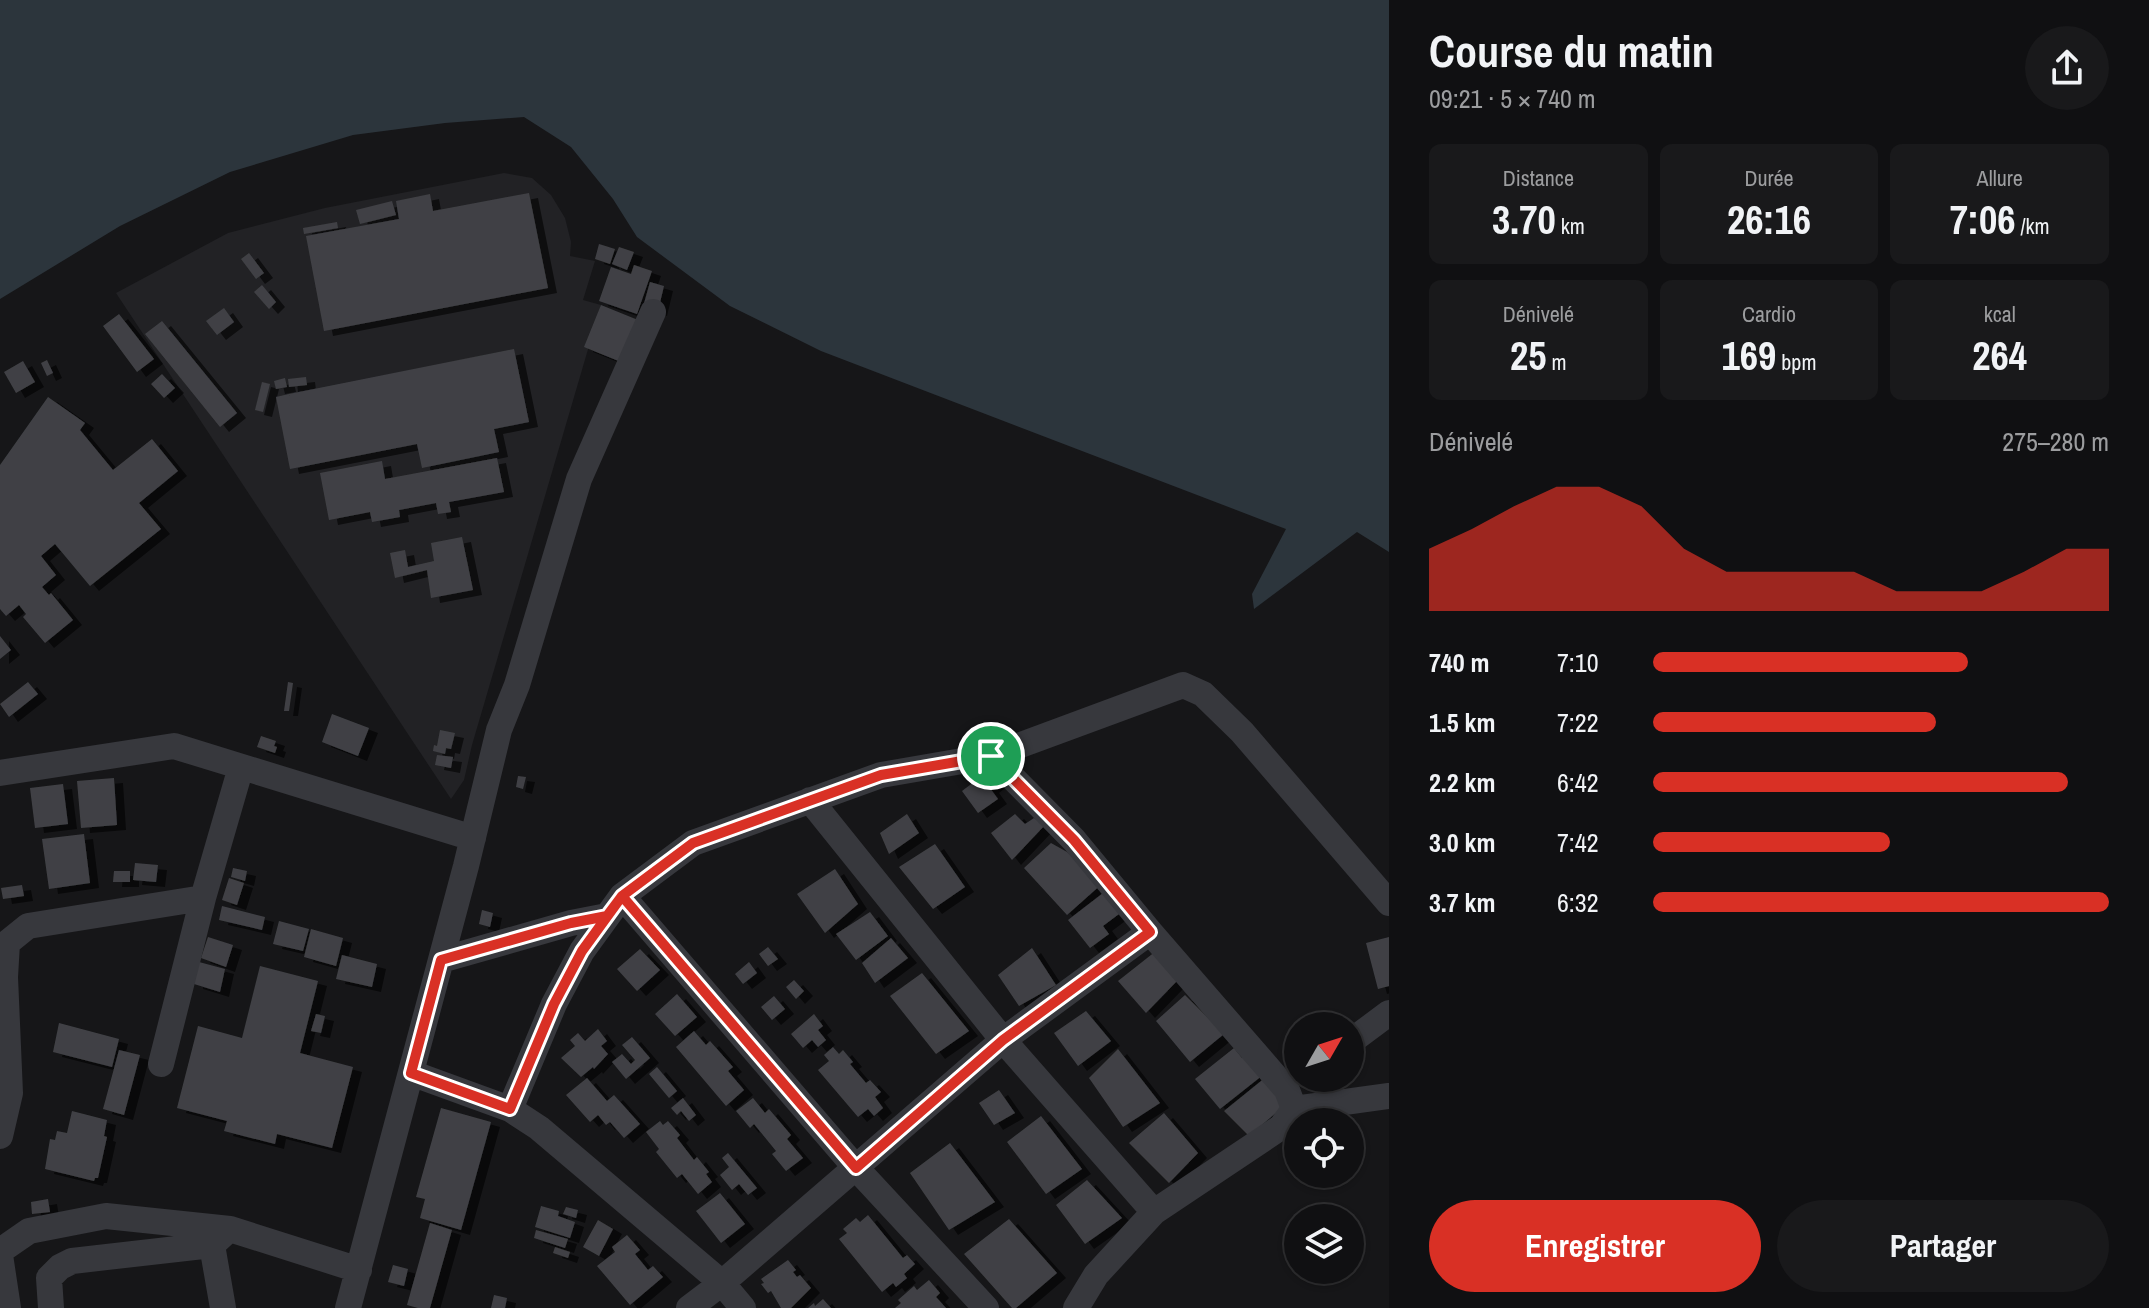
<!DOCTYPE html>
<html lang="fr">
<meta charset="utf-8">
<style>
body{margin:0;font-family:"Archivo Narrow",sans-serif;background:#19191b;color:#f1f3f6;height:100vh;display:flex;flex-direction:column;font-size:30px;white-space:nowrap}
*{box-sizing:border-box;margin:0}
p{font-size:26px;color:#9c9d9f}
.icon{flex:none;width:44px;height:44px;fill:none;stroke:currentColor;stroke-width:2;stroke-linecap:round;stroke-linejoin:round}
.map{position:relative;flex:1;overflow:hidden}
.drawer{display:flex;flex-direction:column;background:#101012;width:760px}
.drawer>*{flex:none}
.needle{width:52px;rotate:51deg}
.buttons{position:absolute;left:1284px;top:1012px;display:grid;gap:16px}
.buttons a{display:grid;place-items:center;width:80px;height:80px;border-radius:50%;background:#101012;box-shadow:0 2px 6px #0004,0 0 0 2px #303032;font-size:40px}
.pin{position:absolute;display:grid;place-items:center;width:68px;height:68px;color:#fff;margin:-34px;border:4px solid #fff;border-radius:50%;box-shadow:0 2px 8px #0007}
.round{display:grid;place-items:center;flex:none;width:84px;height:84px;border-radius:42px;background:#19191b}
.head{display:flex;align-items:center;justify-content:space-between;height:136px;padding:0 40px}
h1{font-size:44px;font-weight:700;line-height:60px}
.stats{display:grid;grid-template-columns:repeat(3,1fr);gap:12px;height:136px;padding:8px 40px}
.stats div{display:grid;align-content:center;border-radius:12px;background:#19191b;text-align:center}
.stats b{font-size:40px;font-weight:700}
.stats small{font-size:22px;font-weight:400}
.stats p{font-size:22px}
.chart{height:224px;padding:16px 40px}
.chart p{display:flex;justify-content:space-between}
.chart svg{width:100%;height:144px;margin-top:8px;fill:#d93025;opacity:.7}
.action{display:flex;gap:16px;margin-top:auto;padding:16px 40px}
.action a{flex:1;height:92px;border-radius:48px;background:#d93025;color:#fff;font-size:32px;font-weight:700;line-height:92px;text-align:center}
.action a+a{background:#19191b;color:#f1f3f6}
ul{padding:0 40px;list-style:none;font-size:26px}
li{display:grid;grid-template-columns:128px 96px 1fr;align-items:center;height:60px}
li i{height:20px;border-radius:10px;background:#d93025}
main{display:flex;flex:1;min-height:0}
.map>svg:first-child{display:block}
.built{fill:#222225}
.water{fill:#2c353c}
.building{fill:#404145;filter:url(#shadow)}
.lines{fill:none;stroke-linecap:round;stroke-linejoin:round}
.minor{stroke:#37383d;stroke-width:26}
.route-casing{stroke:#fff;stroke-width:16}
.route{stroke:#d93025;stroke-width:10}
</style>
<main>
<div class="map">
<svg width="1389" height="1308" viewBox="0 0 1389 1308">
<defs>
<filter id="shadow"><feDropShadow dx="9" dy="5" stdDeviation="0" flood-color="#0009"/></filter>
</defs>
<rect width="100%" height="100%" fill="#161618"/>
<path class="built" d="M504,173L532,178L551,195L565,218L571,242L570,256L595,261L583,300L601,305L472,745L464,780L451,799L116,293L228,233L325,208Z"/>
<path class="water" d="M0,0H1389V552L1357,532L1254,609L1252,594L1286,529L821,351L730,306L637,237L613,199L571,147L524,117L445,123L353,135L230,172L120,226L0,299Z"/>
<path class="building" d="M529,193L548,288L324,331L306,236L399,219L396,201L430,194L433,211Z
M392,201L396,215L360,224L356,210Z
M337,222L338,228L304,234L303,228Z
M599,244L615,249L610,264L595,259Z
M619,247L634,252L627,270L612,264Z
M249,253L264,273L256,279L241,259Z
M634,265L652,271L637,314L599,301L611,267L631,274Z
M650,282L664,286L658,311L643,307Z
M262,285L276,302L269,309L254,292Z
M601,305L638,320L621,362L584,347Z
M224,308L234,322L217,335L206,321Z
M119,314L154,359L137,372L103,326Z
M162,321L237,413L220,427L145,334Z
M514,349L529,422L494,429L499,452L422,468L417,444L290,469L276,397L289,394L290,396L289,394Z
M47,360L53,373L47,376L41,363Z
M23,361L35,382L16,393L4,372Z
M162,374L175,388L164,398L151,384Z
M306,377L307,385L289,387L288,379Z
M285,378L287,387L276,389L274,381Z
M262,382L270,384L263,412L255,410Z
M48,397L85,423L80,430L113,470L152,439L178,471L139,503L161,529L90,586L55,544L41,556L56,575L42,587L49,595L51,593L73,620L45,643L23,617L26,614L19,605L6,616L0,609V465Z
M497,458L504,492L449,502L451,512L438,514L436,503L399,510L400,517L372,522L370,512L329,520L320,473L382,461L385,479Z
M462,537L473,590L431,598L427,570L395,578L390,553L405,550L408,567L434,561L431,543Z
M0,636L11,650L0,659Z
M28,682L38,694L9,717L0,704Z
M288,682L293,683L289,711H284Z
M332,714L369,728L358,756L322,742Z
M440,730L455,733L451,749L446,748L445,754L433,751L434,745L437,746Z
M261,736L276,741L274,746L277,747L275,753L257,747Z
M437,755L453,757L451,768L435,765Z
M991,769L1000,780L990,788L998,799L978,813L962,791Z
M518,776L526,777L523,789L516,787Z
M114,778L117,825L81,828L77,781Z
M63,784L68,824L35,828L30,788Z
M907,814L919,833L889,854L880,833Z
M1015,814L1025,824L1034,818L1045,825L1012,860L991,833Z
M84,834L90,883L49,889L42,839Z
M1051,843L1067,852L1104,882L1067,915L1024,868Z
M935,844L965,887L933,909L899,867Z
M135,863L158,865L156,882L133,880Z
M233,868L247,871L245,881L231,877Z
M835,869L858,904L825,933L797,894Z
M114,871H130V882H113Z
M229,878L244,883L237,905L222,900Z
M22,885L24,896L3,899L1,888Z
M1107,890L1123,911L1103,926L1109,934L1090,948L1068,920Z
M222,906L265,917L262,930L219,920Z
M482,910L493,913L490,927L479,924Z
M870,912L888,936L856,960L836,934Z
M279,921L309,929L303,951L273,944Z
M311,929L343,938L336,966L304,957Z
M208,937L233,945L226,967L201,958Z
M1389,937V986L1378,989L1366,943Z
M891,938L908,958L875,983L862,963Z
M768,947L778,959L768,966L759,954Z
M1032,948L1056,985L1019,1006L998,975Z
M640,949L660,970L637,991L617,969Z
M1156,951L1177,981L1146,1013L1118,981Z
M342,955L377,964L372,987L336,979Z
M199,962L225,969L220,992L194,984Z
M749,962L757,973L743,984L735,974Z
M260,966L318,981L300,1053L353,1067L332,1148L277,1134L275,1144L224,1131L227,1121L177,1108L198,1026L242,1038Z
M922,973L969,1031L936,1054L890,996Z
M794,980L804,991L796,999L786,987Z
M677,994L697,1017L675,1036L655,1014Z
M1185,995L1224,1034L1190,1062L1156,1021Z
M774,996L785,1009L772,1020L761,1007Z
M1086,1011L1111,1041L1078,1066L1054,1033Z
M316,1014L325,1016L321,1033L311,1031Z
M814,1014L823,1026L818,1030L826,1040L818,1047L812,1040L803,1048L791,1034Z
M59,1023L119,1039L112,1067L53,1052Z
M598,1029L607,1041L601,1046L608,1054L594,1069L593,1067L581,1077L561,1058L575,1046L570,1040L578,1033L585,1041Z
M694,1031L706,1045L710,1041L733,1067L728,1071L744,1090L726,1106L676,1047Z
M632,1037L650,1058L626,1079L612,1062L622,1054L631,1064L635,1060L622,1045Z
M833,1047L839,1054L843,1050L853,1062L850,1064L866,1083L870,1080L881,1092L875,1097L883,1108L874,1116L868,1109L858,1117L818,1070L829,1061L824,1055Z
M1234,1048L1242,1058L1252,1050L1268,1071L1220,1109L1195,1079Z
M1118,1049L1160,1103L1123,1127L1089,1078Z
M119,1050L140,1055L124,1115L103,1109Z
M657,1067L677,1091L669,1098L649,1074Z
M1266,1077L1285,1105L1249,1136L1224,1111Z
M587,1078L607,1101L614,1095L640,1124L624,1138L610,1122L606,1125L598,1115L590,1122L566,1095Z
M999,1090L1015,1113L994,1125L979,1103Z
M683,1098L696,1115L689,1121L681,1111L677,1115L671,1108Z
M753,1098L765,1113L769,1109L791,1135L787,1139L803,1158L786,1171L772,1154L776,1151L754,1124L750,1128L736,1111Z
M441,1108L491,1122L461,1230L420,1218L425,1199L416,1197Z
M72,1111L107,1120L104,1136L107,1137L98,1178H95L94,1181L45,1169L50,1139L55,1140L57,1131L67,1133Z
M1164,1113L1198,1153L1169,1183L1129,1143Z
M1041,1116L1082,1169L1046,1194L1007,1142Z
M660,1121L663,1125L668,1121L680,1135L677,1138L694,1160L697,1157L709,1172L706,1174L712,1182L698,1194L682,1174L677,1178L656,1152L659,1149L646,1132Z
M950,1143L995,1202L949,1230L910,1173Z
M728,1153L757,1188L748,1195L739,1184L732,1190L720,1175L729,1167L722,1158Z
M1087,1180L1122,1218L1085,1244L1056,1205Z
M720,1193L745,1224L721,1243L696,1211Z
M48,1199L50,1212L32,1214L31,1202Z
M541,1206L559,1211L558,1216L575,1222L570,1238L535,1227Z
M566,1207L578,1210L576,1218L563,1214Z
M868,1215L903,1258L907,1255L915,1264L904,1274L907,1278L896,1287L893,1283L882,1292L839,1239L847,1233L843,1229L856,1218L860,1222Z
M1009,1219L1057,1273L1016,1308H1012L964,1254Z
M598,1220L613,1229L599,1256L583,1247Z
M430,1223L452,1230L430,1308H418L407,1305Z
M536,1230L568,1239L565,1248L534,1238Z
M627,1235L640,1250L635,1254L648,1270L653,1266L663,1277L630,1305L597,1266L615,1252L612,1247Z
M555,1247L570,1252L568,1258L553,1253Z
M788,1260L796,1270L793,1272L797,1277L800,1275L811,1288L791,1308H781L771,1291L768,1293L761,1284L764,1283L761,1279Z
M393,1265L408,1269L404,1286L388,1282Z
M929,1280L940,1293L936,1297L946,1308H895L901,1303L898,1300L914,1286L917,1290Z
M494,1295L507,1298L505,1308H491Z
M823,1299L831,1308H808L814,1303L815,1306Z"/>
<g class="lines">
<path class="minor" d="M991,756L1183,685L1203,694L1242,732L1389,903
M0,773L174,746L473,838
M810,800L1003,1040L1154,1212
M622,896L856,1168L986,1308
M441,960L571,923L607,916
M1350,1042L1389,1013
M161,1064L203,898L241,767
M411,1073L510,1109L539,1128L722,1283L743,1308
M510,1109L554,1004L582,951L622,896L693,843L881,775L991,756L1074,840L1150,932L1287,1090L1294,1109L1281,1127L1154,1212L1096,1275L1076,1308
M1294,1109L1389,1096
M0,1136L10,1093L5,977L7,943L28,926L203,898
M0,1251L29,1231L106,1216L230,1229L359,1270
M0,1255L8,1308
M51,1308L49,1278L60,1267L72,1261L212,1245
M223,1308L212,1245L224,1234
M348,1308L466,866L499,730L517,685L579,479L653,312
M689,1308L722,1283L1003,1040L1150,932"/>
</g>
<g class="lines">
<defs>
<path id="route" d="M991,756L881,775L693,843L622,896L607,916L571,923L441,960L411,1073L510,1109L554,1004L582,951L622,896L856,1168L1003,1040L1150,932L1074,840L991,756"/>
</defs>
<use href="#route" class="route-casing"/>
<use href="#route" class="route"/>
</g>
</svg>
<div class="buttons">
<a><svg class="needle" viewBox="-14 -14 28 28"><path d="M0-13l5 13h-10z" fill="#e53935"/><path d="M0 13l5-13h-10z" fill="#9c9d9f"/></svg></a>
<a><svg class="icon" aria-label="locate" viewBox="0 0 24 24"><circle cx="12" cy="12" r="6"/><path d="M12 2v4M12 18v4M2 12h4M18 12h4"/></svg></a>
<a><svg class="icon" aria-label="layers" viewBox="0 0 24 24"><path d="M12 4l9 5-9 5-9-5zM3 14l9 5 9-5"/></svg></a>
</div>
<div class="pin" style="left:991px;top:756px;background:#1e9e55"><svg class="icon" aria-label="arrive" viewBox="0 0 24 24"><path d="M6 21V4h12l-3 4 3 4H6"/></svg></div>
</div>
<section class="drawer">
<div class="head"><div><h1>Course du matin</h1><p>09:21 · 5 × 740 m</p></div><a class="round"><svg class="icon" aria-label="share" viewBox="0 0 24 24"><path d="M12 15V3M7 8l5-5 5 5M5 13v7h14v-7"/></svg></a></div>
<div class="stats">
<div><p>Distance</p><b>3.70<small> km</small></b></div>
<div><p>Durée</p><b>26:16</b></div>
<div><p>Allure</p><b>7:06<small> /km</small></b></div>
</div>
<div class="stats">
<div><p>Dénivelé</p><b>25<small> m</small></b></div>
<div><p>Cardio</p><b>169<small> bpm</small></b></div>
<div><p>kcal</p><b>264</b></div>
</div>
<div class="chart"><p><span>Dénivelé</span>275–280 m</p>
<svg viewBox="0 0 160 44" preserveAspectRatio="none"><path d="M0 44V25L10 19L20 12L30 6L40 6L50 12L60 25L70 32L80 32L90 32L100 32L110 38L120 38L130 38L140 32L150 25L160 25V44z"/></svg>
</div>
<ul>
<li><b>740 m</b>7:10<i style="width:69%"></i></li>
<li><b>1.5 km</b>7:22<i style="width:62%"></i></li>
<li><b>2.2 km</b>6:42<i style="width:91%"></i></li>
<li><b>3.0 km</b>7:42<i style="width:52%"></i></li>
<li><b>3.7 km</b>6:32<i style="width:100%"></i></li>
</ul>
<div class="action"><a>Enregistrer</a><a>Partager</a></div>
</section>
</main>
